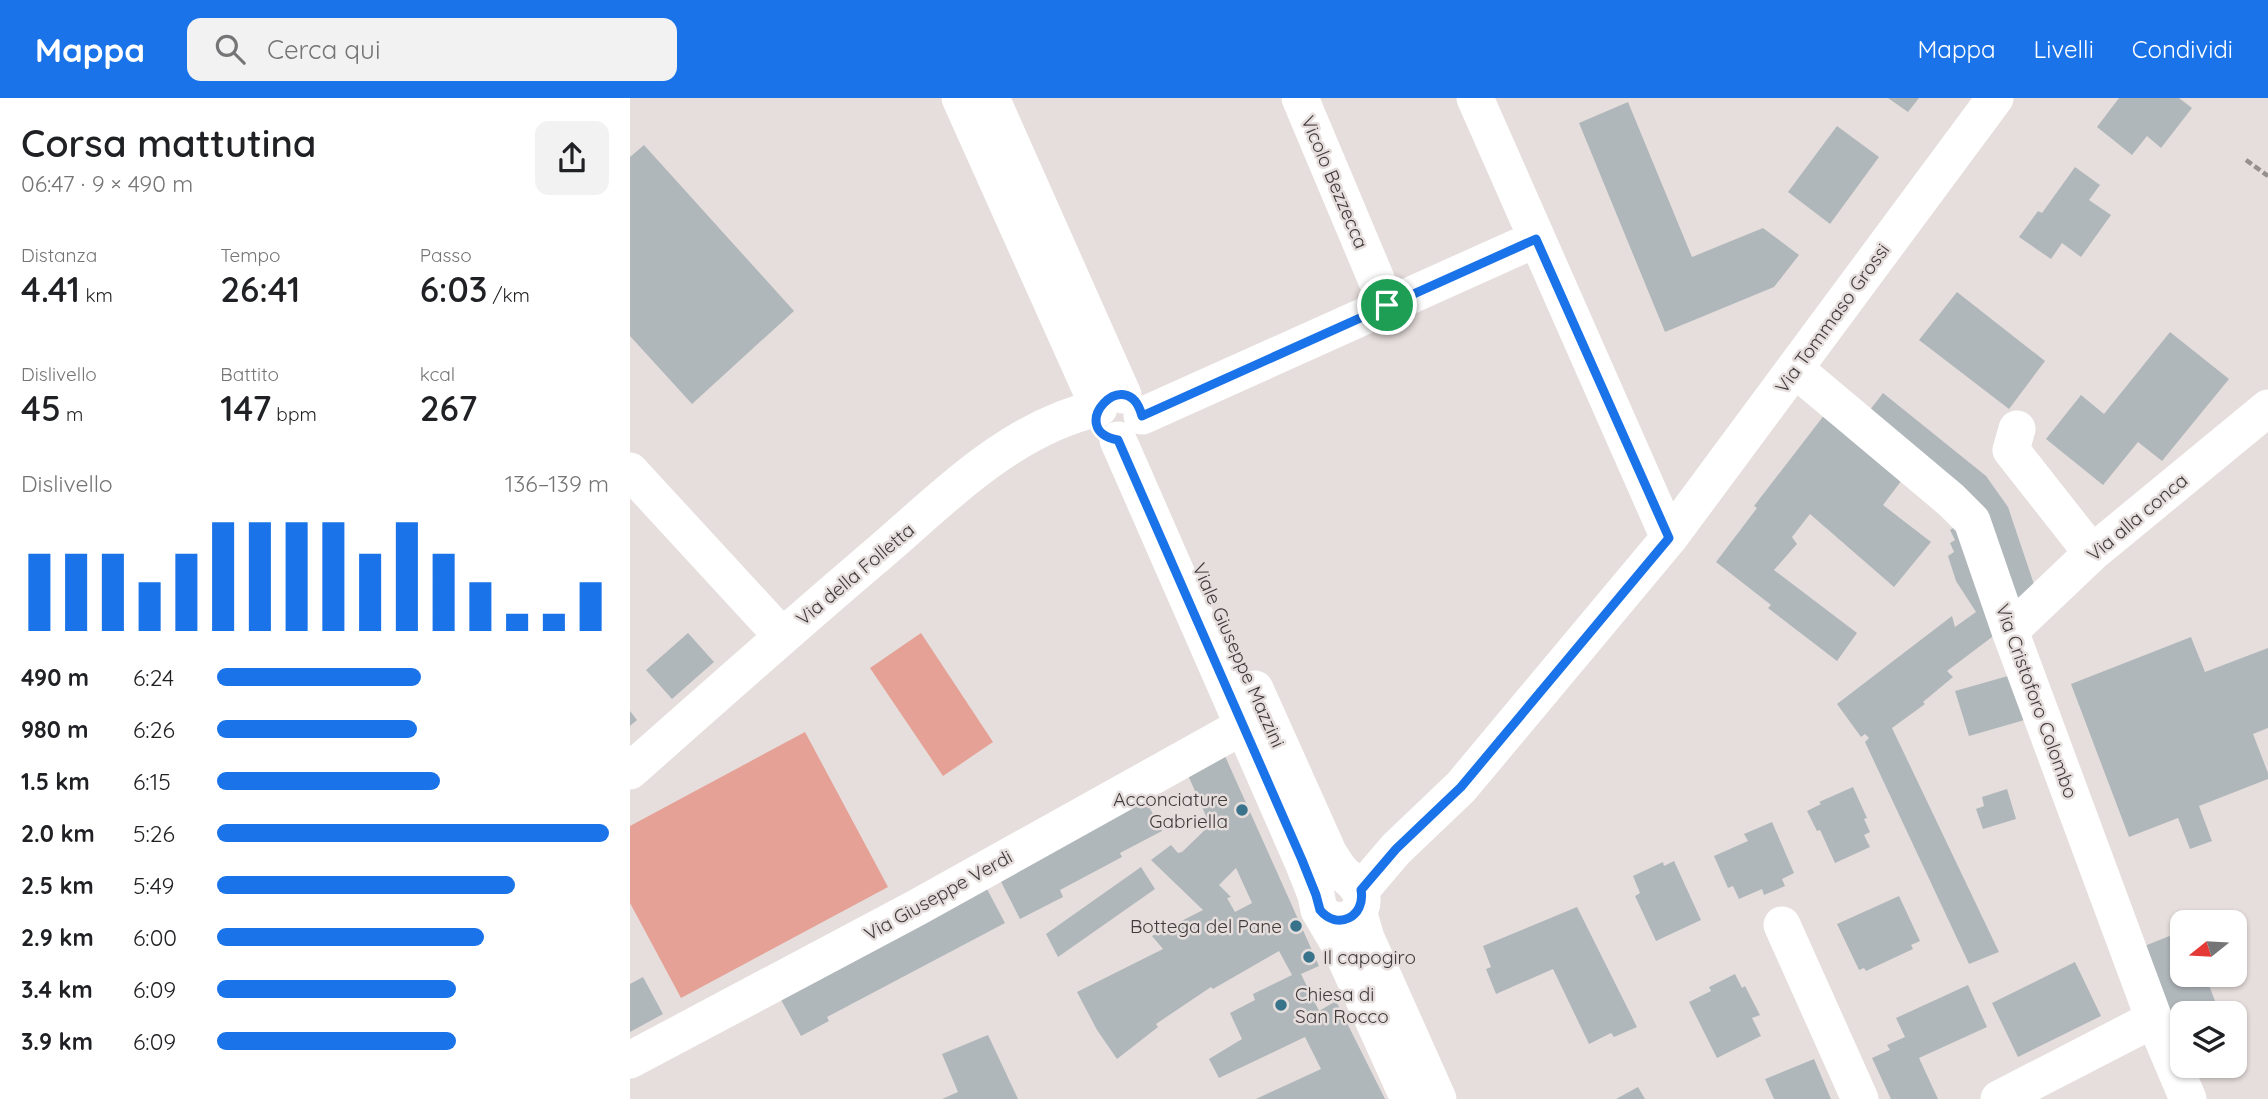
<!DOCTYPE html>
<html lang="it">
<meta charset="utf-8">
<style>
body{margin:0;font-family:Quicksand,sans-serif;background:#f2f2f2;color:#202124;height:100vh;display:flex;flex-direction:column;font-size:26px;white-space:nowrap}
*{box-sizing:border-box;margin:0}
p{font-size:23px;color:#757577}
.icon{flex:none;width:38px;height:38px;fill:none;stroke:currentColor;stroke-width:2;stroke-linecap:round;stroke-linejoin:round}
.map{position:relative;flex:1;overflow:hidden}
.details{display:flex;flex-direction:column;background:#fff;width:630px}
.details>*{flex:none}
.needle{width:46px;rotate:252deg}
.buttons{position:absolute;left:1540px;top:812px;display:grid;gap:14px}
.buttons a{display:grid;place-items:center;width:77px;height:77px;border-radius:14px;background:#fff;box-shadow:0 2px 5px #0004;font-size:35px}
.pin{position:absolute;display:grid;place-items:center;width:60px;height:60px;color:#fff;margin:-30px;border:4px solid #fff;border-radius:50%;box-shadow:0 2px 7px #0007}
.round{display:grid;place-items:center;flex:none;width:74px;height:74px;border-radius:14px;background:#f2f2f2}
.summary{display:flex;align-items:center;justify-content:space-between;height:119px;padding:0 21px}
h1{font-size:38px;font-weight:600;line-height:52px}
.metrics{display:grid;grid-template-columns:repeat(3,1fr);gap:10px;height:119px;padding:7px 21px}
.metrics div{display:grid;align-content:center}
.metrics b{font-size:35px;font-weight:600}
.metrics small{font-size:19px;font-weight:400}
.metrics p{font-size:19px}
.chart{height:196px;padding:14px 21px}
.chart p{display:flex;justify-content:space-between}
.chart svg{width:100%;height:126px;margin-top:7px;stroke:#1a73e8;stroke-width:6}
ul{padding:0 21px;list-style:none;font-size:23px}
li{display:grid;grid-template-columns:112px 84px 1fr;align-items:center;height:52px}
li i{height:18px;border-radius:9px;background:#1a73e8}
header{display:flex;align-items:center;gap:42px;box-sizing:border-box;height:98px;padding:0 35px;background:#1a73e8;color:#fff}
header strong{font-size:33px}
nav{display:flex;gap:38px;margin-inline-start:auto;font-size:24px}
.search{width:490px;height:63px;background:#f2f2f2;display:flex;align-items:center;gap:18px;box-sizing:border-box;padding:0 24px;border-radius:14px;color:#757577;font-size:26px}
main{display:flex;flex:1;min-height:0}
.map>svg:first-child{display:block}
.green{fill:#e5a195}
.building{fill:#b0b7bb;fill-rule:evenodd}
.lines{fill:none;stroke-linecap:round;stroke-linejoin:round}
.path{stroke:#958f8e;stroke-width:4.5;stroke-dasharray:7 3.5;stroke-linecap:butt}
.minor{stroke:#fff;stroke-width:37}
.route-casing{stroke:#fff;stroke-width:14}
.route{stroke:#1a73e8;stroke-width:9}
.poi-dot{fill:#39728b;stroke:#e6dedc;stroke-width:2.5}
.labels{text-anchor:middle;stroke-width:5;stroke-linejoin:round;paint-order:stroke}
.street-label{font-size:19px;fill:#3f3b3b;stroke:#e6dedc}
.poi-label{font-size:19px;fill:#3f3b3b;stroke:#e6dedc;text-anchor:end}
</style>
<header>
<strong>Mappa</strong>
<div class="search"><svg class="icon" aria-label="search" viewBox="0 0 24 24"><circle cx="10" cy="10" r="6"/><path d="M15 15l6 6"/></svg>Cerca qui</div>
<nav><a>Mappa</a><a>Livelli</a><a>Condividi</a></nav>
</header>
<main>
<section class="details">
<div class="summary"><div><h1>Corsa mattutina</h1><p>06:47 · 9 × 490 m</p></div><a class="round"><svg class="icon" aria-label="share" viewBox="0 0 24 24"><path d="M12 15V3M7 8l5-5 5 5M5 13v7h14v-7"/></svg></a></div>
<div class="metrics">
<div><p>Distanza</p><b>4.41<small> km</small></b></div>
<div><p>Tempo</p><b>26:41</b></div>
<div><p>Passo</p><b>6:03<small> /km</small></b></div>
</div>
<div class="metrics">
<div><p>Dislivello</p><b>45<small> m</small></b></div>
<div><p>Battito</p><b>147<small> bpm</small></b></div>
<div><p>kcal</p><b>267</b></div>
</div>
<div class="chart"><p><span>Dislivello</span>136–139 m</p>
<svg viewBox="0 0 160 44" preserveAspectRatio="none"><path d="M5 44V17M15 44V17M25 44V17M35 44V27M45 44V17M55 44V6M65 44V6M75 44V6M85 44V6M95 44V17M105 44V6M115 44V17M125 44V27M135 44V38M145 44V38M155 44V27"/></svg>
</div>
<ul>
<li><b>490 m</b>6:24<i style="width:52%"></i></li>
<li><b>980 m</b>6:26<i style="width:51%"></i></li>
<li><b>1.5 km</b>6:15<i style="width:57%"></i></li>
<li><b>2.0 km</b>5:26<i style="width:100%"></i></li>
<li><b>2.5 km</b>5:49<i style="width:76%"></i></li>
<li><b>2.9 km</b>6:00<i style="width:68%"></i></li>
<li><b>3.4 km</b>6:09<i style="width:61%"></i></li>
<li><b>3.9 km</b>6:09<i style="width:61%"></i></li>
</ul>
</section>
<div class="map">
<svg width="1638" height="1001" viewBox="0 0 1638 1001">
<rect width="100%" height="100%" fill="#e6dedc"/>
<path class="green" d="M291,535L363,644L313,678L240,570Z
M175,634L258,789L51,900L0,805V728Z"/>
<path class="building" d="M1258,0H1289L1278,14Z
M1489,0H1549L1562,10L1531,50L1517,38L1502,57L1467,29Z
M998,4L1062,159L1133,130L1169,157L1144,189L1035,234L949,25Z
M1207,28L1249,59L1200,126L1158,94Z
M14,47L164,213L62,306L0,238V59Z
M1445,69L1470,87L1459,102L1481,117L1451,159L1432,145L1421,161L1389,139L1408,113L1412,115Z
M1327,194L1415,263L1379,311L1289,242Z
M1540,234L1599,281L1532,363L1508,344L1473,387L1416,341L1451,297L1474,316Z
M1253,295L1356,378L1378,409L1408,498L1385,521L1341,408L1233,321Z
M1195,316L1275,378L1253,407L1301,444L1264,489L1180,416L1162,439L1167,446L1144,472L1227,535L1207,563L1138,510L1141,507L1086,464L1127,410L1124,408Z
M1330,426L1370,533L1317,573L1323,579L1293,604L1295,606L1262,630L1369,854L1339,866L1235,644L1239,640L1235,636L1231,639L1207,606L1322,518L1325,529L1346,514L1326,483L1318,458L1324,454L1320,445L1325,442L1320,432Z
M58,535L84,564L42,601L16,572Z
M1561,539L1575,574L1638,550V630L1623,636L1638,675V681L1569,708L1582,743L1560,751L1548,720L1499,739L1441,586Z
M1385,576L1398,621L1339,638L1325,593Z
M0,613L7,622L0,628Z
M595,658L689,868L671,876L689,913L706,903L755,1001H626L691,971L675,939L589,980L579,961L612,941L600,915L625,902L623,896L662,877L649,853L583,891L581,889L526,926L528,929L487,961L467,932L447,894L533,851L522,838L573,812L521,762L541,747L548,755L552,754L580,727L557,675ZM606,770L622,805L605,814L597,800L601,799L589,787Z
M1223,689L1237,720L1234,721L1240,734L1234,737L1240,749L1205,765L1190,732L1187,733L1177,713L1191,706L1189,704Z
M1377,691L1386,721L1353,731L1346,711L1354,708L1352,699Z
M516,703L532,733L490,755L492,759L430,792L433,799L390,821L369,780Z
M1142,724L1164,775L1152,781L1155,788L1134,797L1132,791L1109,801L1103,788L1098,790L1084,758L1118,743L1114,736Z
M1044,763L1071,822L1026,843L1005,798L1010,795L1003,778L1033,764L1034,768Z
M511,769L525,791L428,859L416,836Z
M357,791L375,825L197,919L199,923L171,938L150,900Z
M1269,798L1290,843L1281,847L1283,851L1236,873L1234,870L1229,872L1207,826Z
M947,809L1007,929L984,939L981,935L959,946L923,871L866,896L856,871L861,869L853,848Z
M1552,833V877H1575L1587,908L1593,906L1596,915H1552V956L1507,851Z
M1445,864L1471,918L1388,959L1362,905Z
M1105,876L1112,890L1115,888L1130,917L1122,920L1131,938L1087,960L1059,904L1081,893L1079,889Z
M13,879L33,916L0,934V886Z
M1338,887L1357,929L1289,960L1308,1001H1261L1242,960L1260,952L1257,947L1275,939L1266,920Z
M358,937L388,1001H312L328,994L312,956Z
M1184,961L1201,1001H1144L1135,981Z
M1008,989L1015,1001H986Z"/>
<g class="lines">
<path class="path" d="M1616,62L1638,78"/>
<path class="minor" d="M330,0L469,310
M361,0L493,297
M670,0L757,207
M845,0L1039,440
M1165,271L1321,402L1342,423L1380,533L1524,921L1558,1001
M512,318L906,141
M1387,331L1381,352L1462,455
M488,342L672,762L686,797L689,812L708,844L779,1001
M0,373L152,538
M1380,533L1462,455L1638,310
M625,591L699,756C704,763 709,773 716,778C730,789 741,806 722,819C713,825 703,822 695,818
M0,673C80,602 160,531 241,462C310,404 378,330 469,310
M731,792L766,751L831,689L1039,440L1365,0
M728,813L736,840L808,1001
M1152,827L1230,1001
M0,962L286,810L613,628
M1369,1001L1524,921"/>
</g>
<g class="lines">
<defs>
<path id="route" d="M906,141L1039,440L831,689L766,751L731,792C736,819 707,833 690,812L686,797L672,762L488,342C433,332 497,262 512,318Z"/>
</defs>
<use href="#route" class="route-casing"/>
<use href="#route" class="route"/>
</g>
<g class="poi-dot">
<circle cx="612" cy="712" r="7"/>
<circle cx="666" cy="828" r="7"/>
<circle cx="679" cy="859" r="7"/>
<circle cx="651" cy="907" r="7"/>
</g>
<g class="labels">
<g class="street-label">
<text transform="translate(705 84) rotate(67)" y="7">Vicolo Bezzecca</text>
<text transform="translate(1202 220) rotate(-54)" y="7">Via Tommaso Grossi</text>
<text transform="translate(1507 419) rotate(-40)" y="7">Via alla conca</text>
<text transform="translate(225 476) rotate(-40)" y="7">Via della Folletta</text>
<text transform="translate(609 557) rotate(66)" y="7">Viale Giuseppe Mazzini</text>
<text transform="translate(1407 603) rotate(70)" y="7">Via Cristoforo Colombo</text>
<text transform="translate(308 797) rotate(-29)" y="7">Via Giuseppe Verdi</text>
</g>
<g class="poi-label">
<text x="598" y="708">Acconciature<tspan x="598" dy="22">Gabriella</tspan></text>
<text x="652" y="835">Bottega del Pane</text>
<text x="693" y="866" text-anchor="start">Il capogiro</text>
<text x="665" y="903" text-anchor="start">Chiesa di<tspan x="665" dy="22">San Rocco</tspan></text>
</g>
</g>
</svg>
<div class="buttons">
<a><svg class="needle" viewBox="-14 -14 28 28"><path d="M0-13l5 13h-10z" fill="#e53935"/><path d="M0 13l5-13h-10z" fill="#757577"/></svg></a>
<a><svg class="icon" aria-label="layers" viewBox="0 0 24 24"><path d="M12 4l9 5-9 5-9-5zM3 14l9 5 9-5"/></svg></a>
</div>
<div class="pin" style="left:757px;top:207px;background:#1e9e55"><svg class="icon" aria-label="arrive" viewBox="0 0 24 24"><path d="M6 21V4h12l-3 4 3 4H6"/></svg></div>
</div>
</main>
